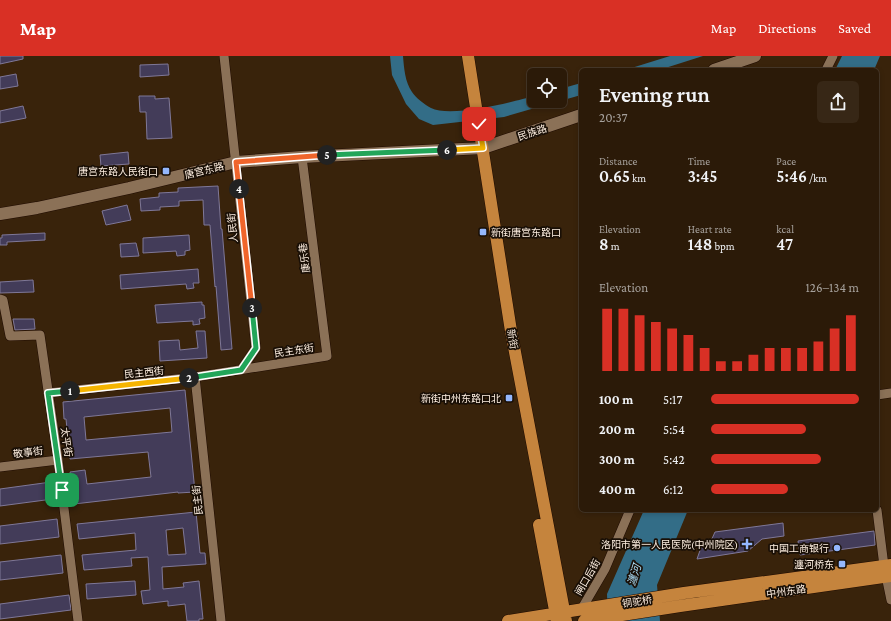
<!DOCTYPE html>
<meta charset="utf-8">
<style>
body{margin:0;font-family:"Crimson Pro","Noto Sans SC",serif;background:#372716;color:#f1f3f6;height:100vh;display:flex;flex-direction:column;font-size:15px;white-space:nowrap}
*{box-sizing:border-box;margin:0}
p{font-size:13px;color:#a6a19c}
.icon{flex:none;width:22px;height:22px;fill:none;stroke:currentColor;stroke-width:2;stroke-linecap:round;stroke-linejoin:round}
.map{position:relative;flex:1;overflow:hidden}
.details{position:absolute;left:579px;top:12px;width:300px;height:444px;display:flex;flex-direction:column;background:#2b1a08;border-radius:6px;box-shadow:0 2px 6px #0003,0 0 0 1px #473829}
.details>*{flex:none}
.controls{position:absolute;left:527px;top:12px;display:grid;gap:8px}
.controls a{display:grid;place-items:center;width:40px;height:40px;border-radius:6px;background:#2b1a08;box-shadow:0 2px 6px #0003,0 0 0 1px #473829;font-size:20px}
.pin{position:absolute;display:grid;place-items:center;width:34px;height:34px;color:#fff;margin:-17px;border-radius:8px;box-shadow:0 2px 6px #0006}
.km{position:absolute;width:20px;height:20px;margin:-10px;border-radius:50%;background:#222;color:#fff;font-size:11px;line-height:20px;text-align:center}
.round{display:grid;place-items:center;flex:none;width:42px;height:42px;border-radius:6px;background:#372716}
.summary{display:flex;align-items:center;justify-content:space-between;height:68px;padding:0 20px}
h1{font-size:22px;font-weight:600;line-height:30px}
.metrics{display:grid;grid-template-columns:repeat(3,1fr);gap:6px;height:68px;padding:4px 20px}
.metrics div{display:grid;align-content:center}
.metrics b{font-size:17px;font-weight:600}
.metrics small{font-size:11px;font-weight:400}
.metrics p{font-size:11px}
.chart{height:112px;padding:8px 20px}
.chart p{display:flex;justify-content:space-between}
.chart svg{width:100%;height:72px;margin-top:4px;stroke:#d93025;stroke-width:6}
ul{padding:0 20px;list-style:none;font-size:13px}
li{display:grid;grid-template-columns:64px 48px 1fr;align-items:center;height:30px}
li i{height:10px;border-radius:5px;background:#d93025}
header{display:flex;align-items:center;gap:24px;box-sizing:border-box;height:56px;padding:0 20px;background:#d93025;color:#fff}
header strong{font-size:19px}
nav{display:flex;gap:22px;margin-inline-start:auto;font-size:14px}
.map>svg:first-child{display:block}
.water{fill:#336d87}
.building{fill:#433c59;stroke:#7f7898;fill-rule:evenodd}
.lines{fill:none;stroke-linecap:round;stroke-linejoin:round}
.street-casing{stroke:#1f0b00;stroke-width:10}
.secondary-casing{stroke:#1f0b00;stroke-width:13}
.primary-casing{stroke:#1f0b00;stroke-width:13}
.street{stroke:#8b7157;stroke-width:9}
.secondary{stroke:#8b7157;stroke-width:12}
.primary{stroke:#c5843d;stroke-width:12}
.split-1-casing{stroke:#fff;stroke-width:8}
.split-2-casing{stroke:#fff;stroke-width:8}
.split-3-casing{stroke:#fff;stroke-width:8}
.split-4-casing{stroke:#fff;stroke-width:8}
.split-5-casing{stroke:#fff;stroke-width:8}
.split-6-casing{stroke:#fff;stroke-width:8}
.split-7-casing{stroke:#fff;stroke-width:8}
.split-1{stroke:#22a559;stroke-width:5}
.split-2{stroke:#f5b400;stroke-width:5}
.split-3{stroke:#22a559;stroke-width:5}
.split-4{stroke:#f0652b;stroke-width:5}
.split-5{stroke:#f0652b;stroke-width:5}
.split-6{stroke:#22a559;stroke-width:5}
.split-7{stroke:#f5b400;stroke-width:5}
.poi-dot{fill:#94b7fd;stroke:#190f06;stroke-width:1.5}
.labels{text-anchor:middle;stroke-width:3.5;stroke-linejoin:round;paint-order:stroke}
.street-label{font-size:10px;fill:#fff0e2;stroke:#190f06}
.poi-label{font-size:10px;fill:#fff0e2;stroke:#190f06;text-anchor:end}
.water-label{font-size:11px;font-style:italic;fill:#acddf6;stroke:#190f06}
</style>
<header>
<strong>Map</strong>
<nav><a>Map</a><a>Directions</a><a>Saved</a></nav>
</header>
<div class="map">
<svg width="891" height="565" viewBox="0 0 891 565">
<rect width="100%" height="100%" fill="#39230b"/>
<path class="water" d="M390,0H403C404,12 405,26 412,36C416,42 424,48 431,52C451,62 512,46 534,40V45H559L504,61L433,69L419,63L406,48L392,19Z
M670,0H703L659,14H625Z
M842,0H880L874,14H835Z
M581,27V39L560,45V33Z
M644,454H688L657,529L660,565H608L607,538Z"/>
<path class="building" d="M0,0H23V3L0,8Z
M168,8L169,19L140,21V9Z
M16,18L18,30L0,33V21Z
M139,40H155V43L169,42L172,82L147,83L146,56H140Z
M23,50L26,62L0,67V55Z
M128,96L129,108L101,110L100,99Z
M218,130L221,173H222L232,293L221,294L216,230L215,231L210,169H204L203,144L179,145V150L160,151V154L141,155L140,143L159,141V137L178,136V132Z
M127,149L131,164L106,169L102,155Z
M45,177V184L7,186V189H0V182H2V179Z
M189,179L190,194L185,195V199L177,200L176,195L143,197V182Z
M136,187L139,200L121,201L120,188Z
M198,213L199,227H193L194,232L187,233L186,228L121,233L120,219Z
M33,224L34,236L0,237V226Z
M202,246V249H204L205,262L199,263L200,268L193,269V265L157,267L155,249Z
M13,263H34L35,273L15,274Z
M196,275H205L207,302L160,305L159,285L179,284L180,294L198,292Z
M185,334L195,436L178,437V436L74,448L70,416L85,414L87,428L151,421L148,396L70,403L66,363H64L63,346ZM170,352L172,376L86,384L84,361Z
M51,426L53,443L0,450V433Z
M196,456L200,497H205L206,508L162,511L163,533L184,531L183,527L199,525L203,563H199V565H187L185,548L168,550V545L143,548L141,535L150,534L148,501L131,502L132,510L84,514L82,499L136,494L135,477L79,483L77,468ZM183,472L186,498L168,499L166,474Z
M57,463L59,481L0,488V470Z
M783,467L784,480L762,483L748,495L697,503L703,486L711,485L715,476Z
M874,475L875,489L800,499L798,485Z
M61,499L63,517L0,524V506Z
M135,525L136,539L87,543L86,528Z
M69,539L71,554L0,563V548Z"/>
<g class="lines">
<defs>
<path id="street" d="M224,0L256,292L241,314
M826,14L833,0
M0,243L3,244L10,280L40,279L58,404L78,565
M195,321L221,565
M48,337L195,321L327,300L302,101
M877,339L891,337
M0,411L58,404
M877,454L884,510L891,544
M581,554L605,513L630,454"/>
<path id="secondary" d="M714,14L755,0
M0,158L37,152L129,132L236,106L302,101L483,92L581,59"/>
<path id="primary" d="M468,0L511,275L566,565
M539,469L557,565
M508,565L684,537L891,509
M584,565L680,550L891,520"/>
</defs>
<use href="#street" class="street-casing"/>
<use href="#secondary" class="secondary-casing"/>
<use href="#primary" class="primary-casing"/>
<use href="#street" class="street"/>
<use href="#secondary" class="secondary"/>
<use href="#primary" class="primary"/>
</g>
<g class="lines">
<defs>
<path id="split-1" d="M62,434L48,337L70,335"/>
<path id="split-2" d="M70,335L189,322"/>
<path id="split-3" d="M189,322L241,314L256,292L252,252"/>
<path id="split-4" d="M239,133L252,252"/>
<path id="split-5" d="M239,133L236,106L327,99"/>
<path id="split-6" d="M327,99L447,94"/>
<path id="split-7" d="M447,94L483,92L479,68"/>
</defs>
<use href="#split-1" class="split-1-casing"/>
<use href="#split-2" class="split-2-casing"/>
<use href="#split-3" class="split-3-casing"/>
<use href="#split-4" class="split-4-casing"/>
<use href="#split-5" class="split-5-casing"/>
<use href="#split-6" class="split-6-casing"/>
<use href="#split-7" class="split-7-casing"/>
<use href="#split-1" class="split-1"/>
<use href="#split-2" class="split-2"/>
<use href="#split-3" class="split-3"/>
<use href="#split-4" class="split-4"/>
<use href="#split-5" class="split-5"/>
<use href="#split-6" class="split-6"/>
<use href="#split-7" class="split-7"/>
</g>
<g class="poi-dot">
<rect x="162" y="111" width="8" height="8" rx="2"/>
<rect x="479" y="172" width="8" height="8" rx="2"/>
<rect x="505" y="338" width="8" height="8" rx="2"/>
<path d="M745 482h4v4h4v4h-4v4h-4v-4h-4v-4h4z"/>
<circle cx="837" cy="492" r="4"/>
<rect x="838" y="504" width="8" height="8" rx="2"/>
</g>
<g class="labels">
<g class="street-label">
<text transform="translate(532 76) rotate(-18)" y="4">民族路</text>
<text transform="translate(204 114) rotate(-14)" y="4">唐宫东路</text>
<text transform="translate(232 172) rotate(-96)" y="4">人民街</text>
<text transform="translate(304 202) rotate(-97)" y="4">康乐巷</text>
<text transform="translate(513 283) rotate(80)" y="4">新街</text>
<text transform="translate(294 294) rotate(-9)" y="4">民主东街</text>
<text transform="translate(144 316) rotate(-6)" y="4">民主西街</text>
<text transform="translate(67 386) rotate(82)" y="4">太平街</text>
<text transform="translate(28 396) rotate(-7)" y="4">敬事街</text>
<text transform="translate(197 444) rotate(-96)" y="4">民主街</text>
<text transform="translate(587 521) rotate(-60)" y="4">闸口后街</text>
<text transform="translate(786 535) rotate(-8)" y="4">中州东路</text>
<text transform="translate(637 545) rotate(-9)" y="4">铜驼桥</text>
</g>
<g class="poi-label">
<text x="158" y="119">唐宫东路人民街口</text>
<text x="491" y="180" text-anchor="start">新街唐宫东路口</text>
<text x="501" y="346">新街中州东路口北</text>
<text x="738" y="492">洛阳市第一人民医院(中州院区)</text>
<text x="829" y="496">中国工商银行</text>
<text x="834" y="512">瀍河桥东</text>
</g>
<g class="water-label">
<text transform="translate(634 519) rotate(-72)" y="4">瀍河</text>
</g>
</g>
</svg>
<div class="controls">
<a><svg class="icon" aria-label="locate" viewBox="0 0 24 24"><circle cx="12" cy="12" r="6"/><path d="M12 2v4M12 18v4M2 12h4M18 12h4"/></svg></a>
</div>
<div class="pin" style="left:62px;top:434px;background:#1e9e55"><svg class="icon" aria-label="arrive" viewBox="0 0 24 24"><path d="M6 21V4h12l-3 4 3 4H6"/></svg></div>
<div class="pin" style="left:479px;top:68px;background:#d93025"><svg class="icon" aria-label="check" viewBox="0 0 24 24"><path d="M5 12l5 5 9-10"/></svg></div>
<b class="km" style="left:70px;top:335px">1</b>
<b class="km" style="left:189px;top:322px">2</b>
<b class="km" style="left:252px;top:252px">3</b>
<b class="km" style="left:239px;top:133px">4</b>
<b class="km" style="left:327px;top:99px">5</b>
<b class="km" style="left:447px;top:94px">6</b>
<section class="details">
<div class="summary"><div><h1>Evening run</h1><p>20:37</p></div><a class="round"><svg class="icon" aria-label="share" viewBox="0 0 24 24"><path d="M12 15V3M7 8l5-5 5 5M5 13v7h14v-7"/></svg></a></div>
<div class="metrics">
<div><p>Distance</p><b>0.65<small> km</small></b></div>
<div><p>Time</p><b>3:45</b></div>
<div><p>Pace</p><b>5:46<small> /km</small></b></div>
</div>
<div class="metrics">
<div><p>Elevation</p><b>8<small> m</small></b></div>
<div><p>Heart rate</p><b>148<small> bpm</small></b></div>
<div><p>kcal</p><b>47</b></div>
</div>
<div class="chart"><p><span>Elevation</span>126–134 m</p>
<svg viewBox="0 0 160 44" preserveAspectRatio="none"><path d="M5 44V6M15 44V6M25 44V10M35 44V14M45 44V18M55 44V22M65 44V30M75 44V38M85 44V38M95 44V34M105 44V30M115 44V30M125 44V30M135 44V26M145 44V18M155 44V10"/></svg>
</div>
<ul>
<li><b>100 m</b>5:17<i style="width:100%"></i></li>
<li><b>200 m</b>5:54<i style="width:64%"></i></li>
<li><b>300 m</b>5:42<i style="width:74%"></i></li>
<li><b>400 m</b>6:12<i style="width:52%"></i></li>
</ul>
</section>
</div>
